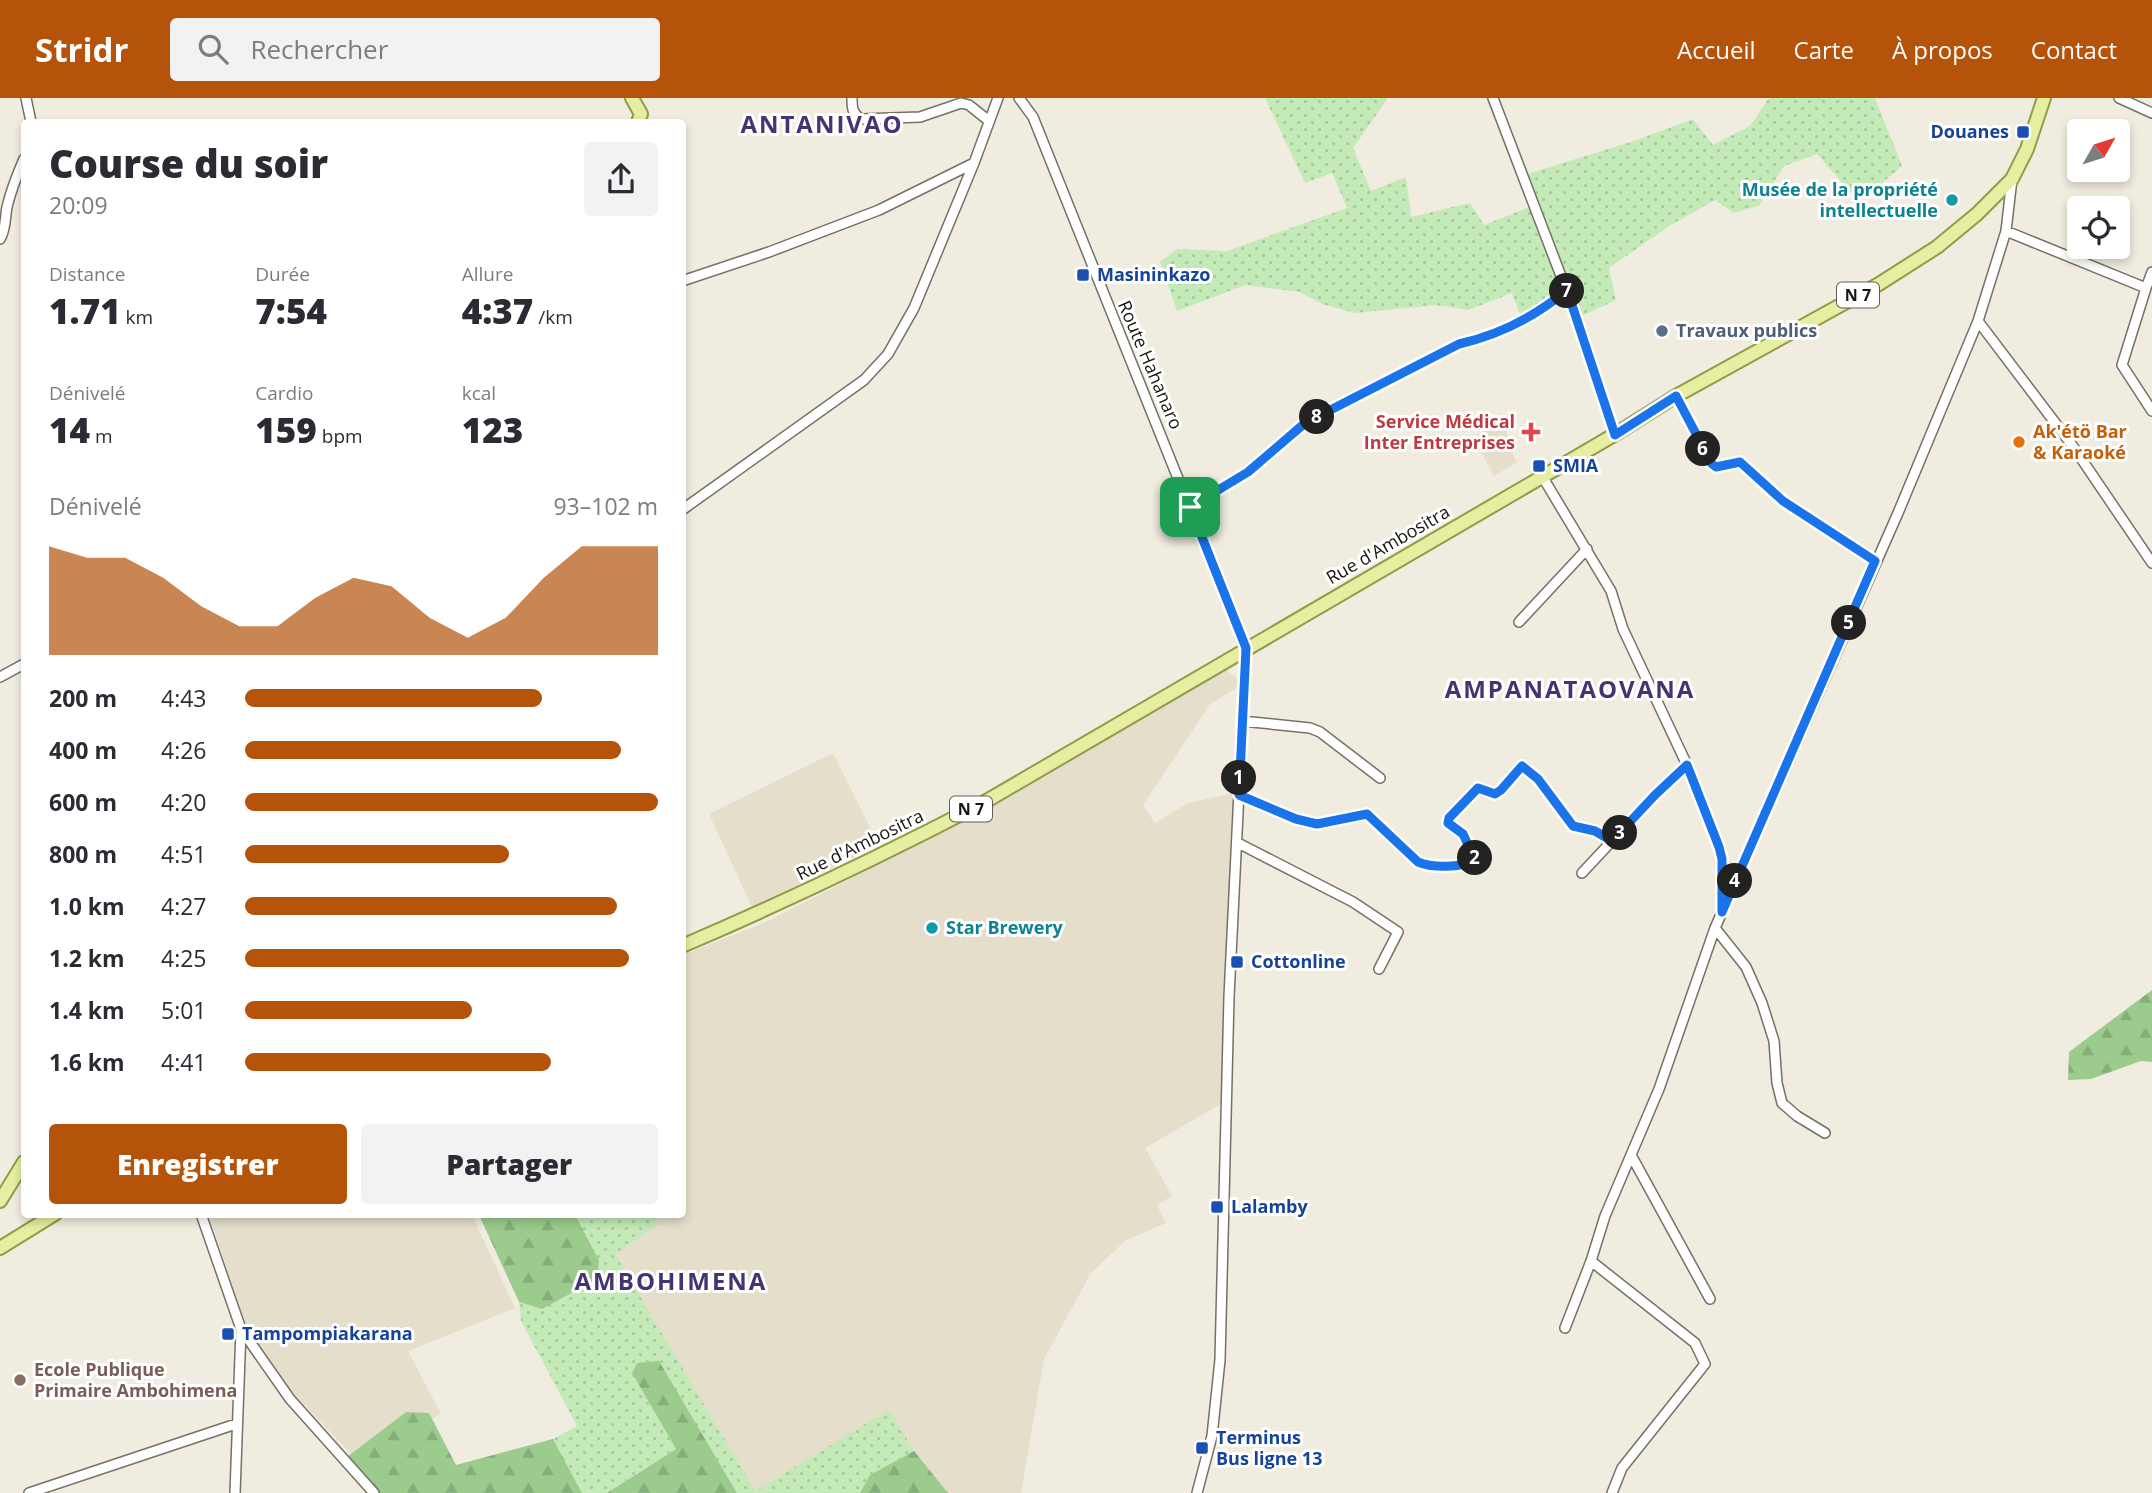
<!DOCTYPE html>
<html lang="fr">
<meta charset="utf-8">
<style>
body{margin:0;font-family:"Open Sans",sans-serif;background:#f2f2f3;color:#2b2b33;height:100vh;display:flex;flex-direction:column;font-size:26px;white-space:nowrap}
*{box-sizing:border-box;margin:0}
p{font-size:23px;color:#7c7c81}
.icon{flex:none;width:38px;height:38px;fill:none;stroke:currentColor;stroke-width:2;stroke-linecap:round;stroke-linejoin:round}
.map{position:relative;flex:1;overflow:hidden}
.side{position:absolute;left:21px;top:21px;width:665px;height:1099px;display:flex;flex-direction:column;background:#fff;border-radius:7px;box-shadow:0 4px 10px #0003}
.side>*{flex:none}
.needle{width:46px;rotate:51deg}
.controls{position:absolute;left:2067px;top:21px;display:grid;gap:14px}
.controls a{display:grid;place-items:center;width:63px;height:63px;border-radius:7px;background:#fff;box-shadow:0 4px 10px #0003;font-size:35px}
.pin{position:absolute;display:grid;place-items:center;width:60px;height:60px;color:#fff;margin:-30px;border-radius:14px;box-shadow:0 4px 10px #0006}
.km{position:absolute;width:35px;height:35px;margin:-18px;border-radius:50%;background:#222;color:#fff;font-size:19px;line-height:35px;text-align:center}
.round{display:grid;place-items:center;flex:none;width:74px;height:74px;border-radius:7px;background:#f2f2f3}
.overview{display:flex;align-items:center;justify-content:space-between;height:119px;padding:0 28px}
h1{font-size:38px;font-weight:800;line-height:52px}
.figures{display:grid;grid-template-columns:repeat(3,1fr);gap:10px;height:119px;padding:7px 28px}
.figures div{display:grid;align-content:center}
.figures b{font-size:35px;font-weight:800}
.figures small{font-size:19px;font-weight:400}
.figures p{font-size:19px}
.chart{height:196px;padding:14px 28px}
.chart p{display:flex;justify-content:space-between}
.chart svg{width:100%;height:126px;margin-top:7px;fill:#b45309;opacity:.7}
.action{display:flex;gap:14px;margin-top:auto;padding:14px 28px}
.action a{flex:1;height:80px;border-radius:7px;background:#b45309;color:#fff;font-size:28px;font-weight:800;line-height:80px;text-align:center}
.action a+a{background:#f2f2f3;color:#2b2b33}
ul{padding:0 28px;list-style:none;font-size:23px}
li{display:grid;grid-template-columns:112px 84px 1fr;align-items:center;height:52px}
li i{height:18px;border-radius:9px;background:#b45309}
header{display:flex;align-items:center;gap:42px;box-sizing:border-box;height:98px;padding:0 35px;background:#b45309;color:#fff}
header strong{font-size:33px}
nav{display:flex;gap:38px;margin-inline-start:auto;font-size:24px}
.search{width:490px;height:63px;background:#f2f2f3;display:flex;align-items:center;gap:18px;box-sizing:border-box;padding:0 24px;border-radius:7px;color:#7c7c81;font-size:26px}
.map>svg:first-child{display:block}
.built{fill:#e5decb}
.grass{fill:url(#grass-dots)}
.forest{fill:url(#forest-firs)}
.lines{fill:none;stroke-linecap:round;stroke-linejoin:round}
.minor-casing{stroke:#757166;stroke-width:12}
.major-casing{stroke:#929b46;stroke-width:16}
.minor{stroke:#fff;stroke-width:9}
.major{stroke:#e5eea1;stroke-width:12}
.route-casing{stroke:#fff;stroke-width:14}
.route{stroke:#1a73e8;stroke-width:9}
.transit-dot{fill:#1a4fb4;stroke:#fff;stroke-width:2.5}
.culture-dot{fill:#0f9aa8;stroke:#fff;stroke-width:2.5}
.service-dot{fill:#5c6f8a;stroke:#fff;stroke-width:2.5}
.health-dot{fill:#e0444e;stroke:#fff;stroke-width:2.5}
.food-dot{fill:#e8710a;stroke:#fff;stroke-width:2.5}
.education-dot{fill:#8d6e63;stroke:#fff;stroke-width:2.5}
.labels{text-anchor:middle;stroke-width:6;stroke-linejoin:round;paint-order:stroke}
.shield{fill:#fff;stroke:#5d5c59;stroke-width:2}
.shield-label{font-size:16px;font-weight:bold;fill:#181612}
.transit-label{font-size:18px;font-weight:bold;fill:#164399;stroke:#fff;text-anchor:start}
.culture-label{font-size:18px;font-weight:bold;fill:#0d838f;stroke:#fff;text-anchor:end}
.service-label{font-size:18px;font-weight:bold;fill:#4e5e75;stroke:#fff;text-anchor:start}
.street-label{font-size:18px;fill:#181612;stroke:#fff}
.health-label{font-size:18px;font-weight:bold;fill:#be3a42;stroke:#fff;text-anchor:end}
.food-label{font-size:18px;font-weight:bold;fill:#c56008;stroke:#fff;text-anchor:start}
.education-label{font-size:18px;font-weight:bold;fill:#785e54;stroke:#fff;text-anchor:start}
.district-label{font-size:24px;font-weight:bold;letter-spacing:2px;fill:#443572;stroke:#fff}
</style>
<header>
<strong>Stridr</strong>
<div class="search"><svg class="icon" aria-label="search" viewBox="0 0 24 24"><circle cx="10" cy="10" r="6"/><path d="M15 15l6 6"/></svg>Rechercher</div>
<nav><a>Accueil</a><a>Carte</a><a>À propos</a><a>Contact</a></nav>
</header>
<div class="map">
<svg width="2152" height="1395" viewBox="0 0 2152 1395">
<defs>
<pattern id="grass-dots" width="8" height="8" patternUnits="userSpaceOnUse" patternTransform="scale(1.75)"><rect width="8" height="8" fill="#c4eab8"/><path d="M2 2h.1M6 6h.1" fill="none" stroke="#a8c89d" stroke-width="1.8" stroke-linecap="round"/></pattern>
<pattern id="forest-firs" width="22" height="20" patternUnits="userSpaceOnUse" patternTransform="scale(1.75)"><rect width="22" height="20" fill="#9ccc8d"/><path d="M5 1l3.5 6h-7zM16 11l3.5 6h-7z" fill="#86ae79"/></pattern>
</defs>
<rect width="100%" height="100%" fill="#f0ecdf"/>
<path class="built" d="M1500,323L1516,352L1512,355L1517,364L1494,378L1473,339Z
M1224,570L1243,586L1210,606L1143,707L1155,725L1188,705L1234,695L1221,1006L1145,1050L1172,1098L1157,1107L1166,1125L1126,1142L1091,1175L1044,1261L1021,1395H737L583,1117L682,1116L683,857L764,825L938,736Z
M833,655L879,747L752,809L709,716Z
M209,1117H472L515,1210L408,1253L441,1316L355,1360L295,1297L246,1227Z"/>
<path class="grass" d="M1265,0H1388L1353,50L1371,93L1406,79L1411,119L1470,105L1484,127L1535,107L1524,77L1637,42L1693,21L1713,47L1750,28L1769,0H1875L1902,68L1868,97H1853L1817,56L1784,68L1759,108L1734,115L1715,102L1669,128L1609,170L1616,202L1577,220L1567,193L1522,221L1512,195L1468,212L1436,207L1355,215L1322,206L1300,194L1245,187L1177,213L1160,164L1177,151L1227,153L1347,110L1332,75L1305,85Z
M575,1117H653L659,1126L615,1156L755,1393L889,1312L914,1353L870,1377L860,1395H737L659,1264L632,1275L676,1351L607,1395H582L553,1341L577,1328L521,1223L519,1204L542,1211L599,1162Z"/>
<path class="forest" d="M2152,892V964L2141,963L2091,981L2068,982L2069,954Z
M479,1117H575L599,1162L597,1181L542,1211L519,1204Z
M659,1263L737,1395H607L676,1351L632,1275L637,1265Z
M406,1314L429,1315L456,1367L553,1341L582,1395H374L343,1362Z
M914,1353L948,1395H860L870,1377Z"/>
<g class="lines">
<defs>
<path id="minor" d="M26,0L31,24
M852,0C852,10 852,15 861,21L920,19L961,5L969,7L989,23
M1019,0L1033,19L1246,550L1229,899L1220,1262L1212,1338L1197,1395
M1493,0L1577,220L1615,336
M2119,0L2152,15
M2006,133L2146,190L2152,174
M0,141C6,132 5,119 7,109C11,92 17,77 24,61
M682,183L769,154L879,112L974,65
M2146,190L2122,267L2152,313
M1978,223L2072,347L2152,465
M1676,298L1712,366L1716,369L1740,364L1783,403L1875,463
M1542,378L1611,493L1623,531L1687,667L1719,749L1722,761V810
M1190,409L1248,374L1305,325L1459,246C1499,237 1536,218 1567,192
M682,412L864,282L888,256L914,210L974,65L998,0
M1519,524L1587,451
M0,579L24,566
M1242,623L1310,630L1320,634L1380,680
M1239,697L1296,721L1317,726L1367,716L1418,764C1433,770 1461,770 1475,762L1463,736L1448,725L1449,720L1478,690L1495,696L1501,693L1522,668L1538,681L1573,728L1595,733L1612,743
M1238,745L1353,804L1398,834L1379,871
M1582,775L1655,697L1687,667
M1715,830L1746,869L1762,905L1774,943L1777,985L1782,1005L1797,1018L1825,1035
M1631,1057L1710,1201
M201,1116L241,1231L290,1301L374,1395
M1591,1163L1695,1245L1705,1266L1622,1370L1612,1395
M1565,1230L1591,1163L1605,1118L1659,991L1715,830L1898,415L1978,223L2006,133L2012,81
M29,1395L236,1326
M235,1395L241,1231"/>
<path id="major" d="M632,0L641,16L638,24
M682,848C785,804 885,756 983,705L1619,334L1676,298L1879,186L1937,149L1977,116L2012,81L2027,51L2044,0
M0,1103L24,1064
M0,1150L55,1116"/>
</defs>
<use href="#minor" class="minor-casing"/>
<use href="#major" class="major-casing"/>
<use href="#minor" class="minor"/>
<use href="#major" class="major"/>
</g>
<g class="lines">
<defs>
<path id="route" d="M1567,192L1615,337L1676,298L1712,366L1716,369L1740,364L1783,403L1875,463L1722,814V761L1719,749L1687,667L1655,697L1612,743L1595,733L1573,728L1538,681L1522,668L1501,692L1495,696L1478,690L1449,720L1448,725L1463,736L1475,762C1461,770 1432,770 1418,764L1367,716L1317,726L1296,721L1239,697L1246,550L1190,409L1248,374L1305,325L1459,246C1498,237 1536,218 1567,192Z"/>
</defs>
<use href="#route" class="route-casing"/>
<use href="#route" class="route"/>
</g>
<g class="transit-dot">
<rect x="2016" y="27" width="14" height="14" rx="3.5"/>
<rect x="1076" y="170" width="14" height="14" rx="3.5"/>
<rect x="1532" y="361" width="14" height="14" rx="3.5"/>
<rect x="1230" y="857" width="14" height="14" rx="3.5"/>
<rect x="1210" y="1102" width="14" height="14" rx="3.5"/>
<rect x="221" y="1229" width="14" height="14" rx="3.5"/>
<rect x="1195" y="1343" width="14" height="14" rx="3.5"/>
</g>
<g class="culture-dot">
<circle cx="1952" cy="102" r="7"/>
<circle cx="932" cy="830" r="7"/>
</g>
<circle class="service-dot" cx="1662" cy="233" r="7"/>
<path class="health-dot" d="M1527.5 323.5h7v7h7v7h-7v7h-7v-7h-7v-7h7z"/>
<circle class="food-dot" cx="2019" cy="344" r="7"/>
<circle class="education-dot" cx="20" cy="1282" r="7"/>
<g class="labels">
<g class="shield">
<rect x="1837" y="184.5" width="42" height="25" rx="5"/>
<rect x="950" y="698.5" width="42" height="25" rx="5"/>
</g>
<g class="shield-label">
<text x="1858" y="203">N 7</text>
<text x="971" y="717">N 7</text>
</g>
<g class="transit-label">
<text x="2009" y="40" text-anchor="end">Douanes</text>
<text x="1097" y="183">Masininkazo</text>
<text x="1553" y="374">SMIA</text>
<text x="1251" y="870">Cottonline</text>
<text x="1231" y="1115">Lalamby</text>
<text x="242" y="1242">Tampompiakarana</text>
<text x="1216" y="1346">Terminus<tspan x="1216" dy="21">Bus ligne 13</tspan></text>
</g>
<g class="culture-label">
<text x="1938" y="98">Musée de la propriété<tspan x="1938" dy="21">intellectuelle</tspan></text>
<text x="946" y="836" text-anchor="start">Star Brewery</text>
</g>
<g class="service-label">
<text x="1676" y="239">Travaux publics</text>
</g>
<g class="street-label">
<text transform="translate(1150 267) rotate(67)" y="6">Route Hahanaro</text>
<text transform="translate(1388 447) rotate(-30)" y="6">Rue d'Ambositra</text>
<text transform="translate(860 747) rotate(-26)" y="6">Rue d'Ambositra</text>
</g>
<g class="health-label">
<text x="1515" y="330">Service Médical<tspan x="1515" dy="21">Inter Entreprises</tspan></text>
</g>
<g class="food-label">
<text x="2033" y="340">Ak'étö Bar<tspan x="2033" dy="21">&amp; Karaoké</tspan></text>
</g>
<g class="education-label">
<text x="34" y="1278">Ecole Publique<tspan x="34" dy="21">Primaire Ambohimena</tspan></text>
</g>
<g class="district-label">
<text x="822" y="35">ANTANIVAO</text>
<text x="1570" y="600">AMPANATAOVANA</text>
<text x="671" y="1192">AMBOHIMENA</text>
</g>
</g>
</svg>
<div class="controls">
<a><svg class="needle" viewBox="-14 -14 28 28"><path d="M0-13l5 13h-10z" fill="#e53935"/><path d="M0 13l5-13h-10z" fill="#7c7c81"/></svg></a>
<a><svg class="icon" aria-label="locate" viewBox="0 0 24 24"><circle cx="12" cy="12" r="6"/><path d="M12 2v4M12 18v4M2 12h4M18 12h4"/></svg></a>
</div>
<div class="pin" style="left:1190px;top:409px;background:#1e9e55"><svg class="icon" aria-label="arrive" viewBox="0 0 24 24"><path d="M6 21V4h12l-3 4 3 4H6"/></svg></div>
<b class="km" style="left:1239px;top:680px">1</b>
<b class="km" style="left:1475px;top:760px">2</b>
<b class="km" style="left:1620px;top:735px">3</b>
<b class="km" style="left:1735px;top:783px">4</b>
<b class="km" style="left:1849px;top:525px">5</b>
<b class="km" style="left:1703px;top:351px">6</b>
<b class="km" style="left:1567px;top:193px">7</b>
<b class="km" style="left:1317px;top:319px">8</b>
<section class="side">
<div class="overview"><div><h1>Course du soir</h1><p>20:09</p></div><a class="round"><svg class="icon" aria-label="share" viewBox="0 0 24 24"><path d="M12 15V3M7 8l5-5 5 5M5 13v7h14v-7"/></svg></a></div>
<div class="figures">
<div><p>Distance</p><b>1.71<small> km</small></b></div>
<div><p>Durée</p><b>7:54</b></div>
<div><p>Allure</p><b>4:37<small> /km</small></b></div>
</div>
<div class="figures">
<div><p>Dénivelé</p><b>14<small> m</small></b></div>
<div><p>Cardio</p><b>159<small> bpm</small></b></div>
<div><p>kcal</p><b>123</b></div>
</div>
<div class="chart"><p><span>Dénivelé</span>93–102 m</p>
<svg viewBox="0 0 160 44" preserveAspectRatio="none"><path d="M0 44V6L10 10L20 10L30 17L40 27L50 34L60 34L70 24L80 17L90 20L100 31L110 38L120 31L130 17L140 6L150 6L160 6V44z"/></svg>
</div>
<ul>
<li><b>200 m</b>4:43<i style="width:72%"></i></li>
<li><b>400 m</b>4:26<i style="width:91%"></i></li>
<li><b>600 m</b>4:20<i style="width:100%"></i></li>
<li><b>800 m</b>4:51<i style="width:64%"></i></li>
<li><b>1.0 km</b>4:27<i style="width:90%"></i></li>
<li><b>1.2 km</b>4:25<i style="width:93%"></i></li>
<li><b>1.4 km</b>5:01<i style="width:55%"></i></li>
<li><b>1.6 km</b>4:41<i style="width:74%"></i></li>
</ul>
<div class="action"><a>Enregistrer</a><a>Partager</a></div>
</section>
</div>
